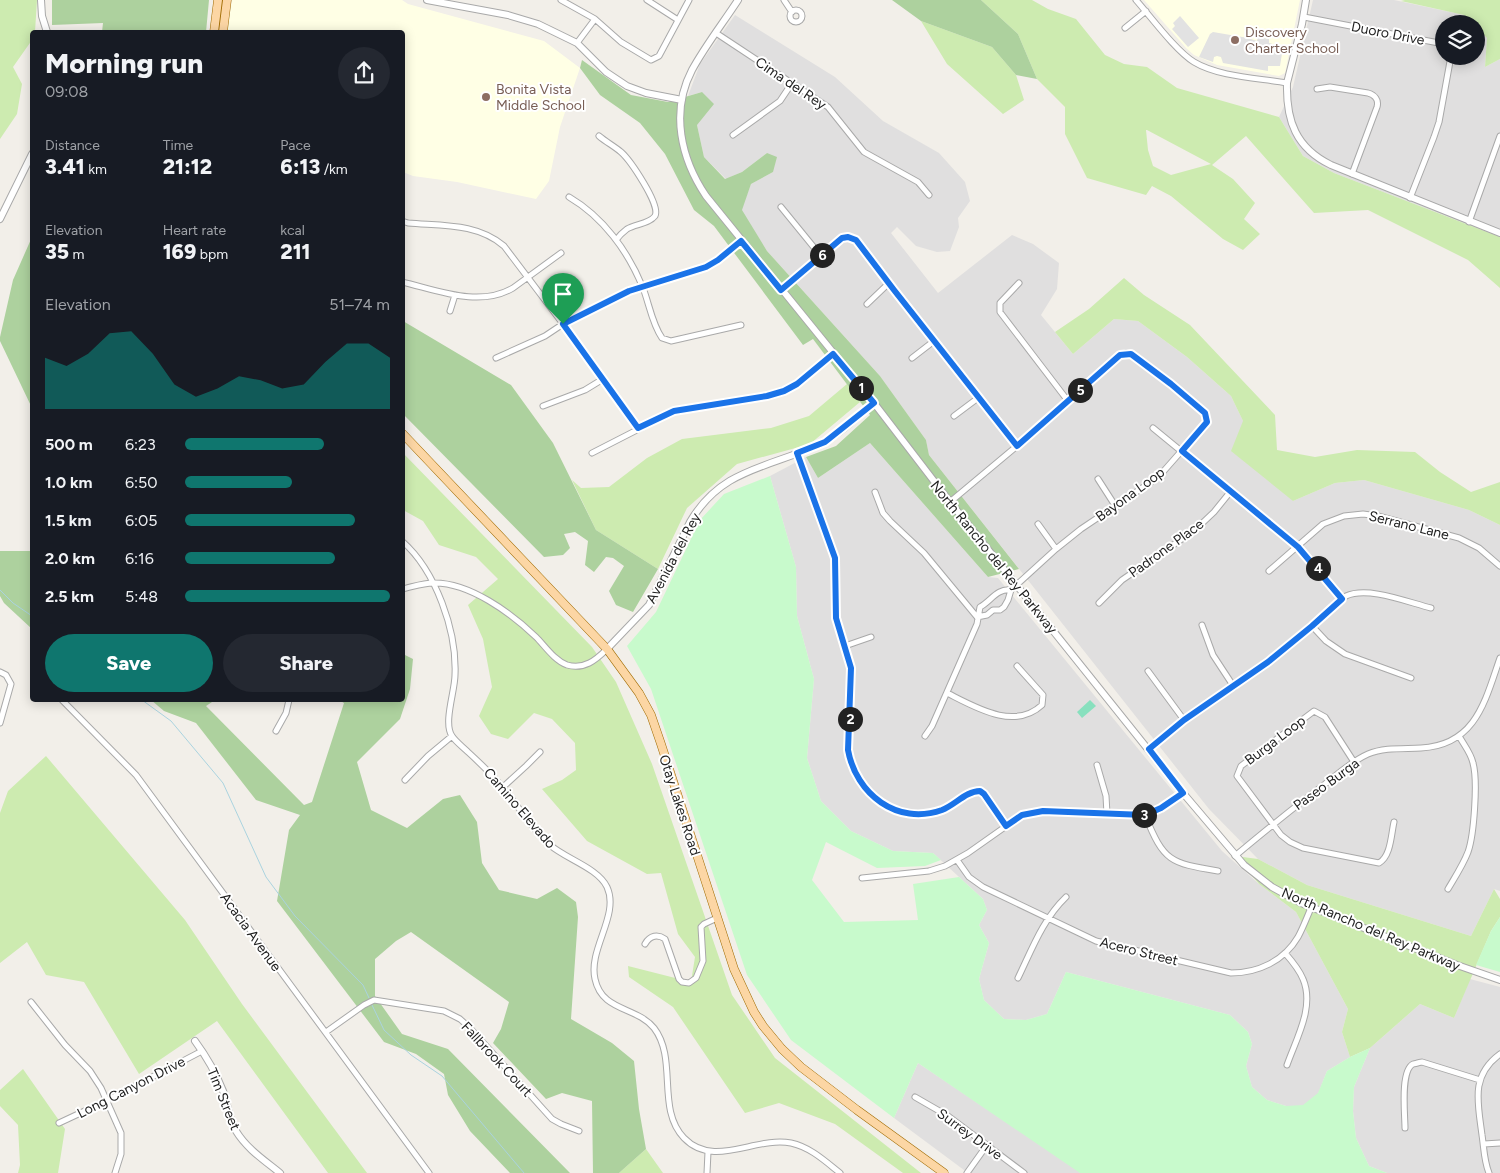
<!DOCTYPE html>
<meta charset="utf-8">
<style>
body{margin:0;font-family:Figtree,sans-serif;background:#242831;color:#f1f3f6;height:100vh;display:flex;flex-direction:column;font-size:19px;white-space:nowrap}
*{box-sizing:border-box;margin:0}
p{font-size:16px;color:#9ea1a6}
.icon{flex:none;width:28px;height:28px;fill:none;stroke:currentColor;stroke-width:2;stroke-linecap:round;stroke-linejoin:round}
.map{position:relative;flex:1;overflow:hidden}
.side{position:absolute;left:30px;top:30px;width:375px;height:672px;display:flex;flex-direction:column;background:#171b24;border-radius:5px;box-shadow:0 2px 12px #0003}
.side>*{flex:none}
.controls{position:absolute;left:1435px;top:15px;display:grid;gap:10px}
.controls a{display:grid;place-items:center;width:50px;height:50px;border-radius:50%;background:#171b24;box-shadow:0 2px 12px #0003;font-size:25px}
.pin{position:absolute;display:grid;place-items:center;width:42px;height:42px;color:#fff;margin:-51px -21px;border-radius:50% 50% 50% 0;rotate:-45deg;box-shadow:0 0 5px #0007}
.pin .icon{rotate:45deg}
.km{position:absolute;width:25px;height:25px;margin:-12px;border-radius:50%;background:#222;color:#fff;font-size:14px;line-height:25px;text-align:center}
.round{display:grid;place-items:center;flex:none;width:52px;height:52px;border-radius:26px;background:#242831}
.overview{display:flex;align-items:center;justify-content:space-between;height:85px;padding:0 15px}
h1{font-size:28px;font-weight:800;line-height:38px}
.stats{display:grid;grid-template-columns:repeat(3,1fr);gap:8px;height:85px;padding:5px 15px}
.stats div{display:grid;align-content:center}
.stats b{font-size:21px;font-weight:800}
.stats small{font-size:14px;font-weight:400}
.stats p{font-size:14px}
.chart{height:140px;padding:10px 15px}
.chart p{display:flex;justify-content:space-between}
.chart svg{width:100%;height:90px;margin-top:5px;fill:#0f766e;opacity:.7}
.primary-button{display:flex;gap:10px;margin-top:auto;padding:10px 15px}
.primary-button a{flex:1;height:58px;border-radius:30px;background:#0f766e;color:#fff;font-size:20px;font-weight:800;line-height:58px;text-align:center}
.primary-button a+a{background:#242831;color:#f1f3f6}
ul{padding:0 15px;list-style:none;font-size:16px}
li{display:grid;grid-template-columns:80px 60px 1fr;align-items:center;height:38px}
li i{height:12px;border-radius:6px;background:#0f766e}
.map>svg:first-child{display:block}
.residential{fill:#e0dfdf}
.education{fill:#ffffe5}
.grass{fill:#cdebb0;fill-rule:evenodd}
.forest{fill:#add19e}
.park{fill:#c8facc}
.pitch{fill:#88e0be}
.parking{fill:#e2e2e2}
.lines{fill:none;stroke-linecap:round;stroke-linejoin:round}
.stream{stroke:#aad3df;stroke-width:1}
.minor-casing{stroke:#a9a9a9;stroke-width:7}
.tertiary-casing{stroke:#a9a9a9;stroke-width:8}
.primary-casing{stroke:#a06b00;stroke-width:9}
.minor{stroke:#fff;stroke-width:5}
.tertiary{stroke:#fff;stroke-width:6}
.primary{stroke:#fcd6a4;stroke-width:8}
.route-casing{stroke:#fff;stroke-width:10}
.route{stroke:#1a73e8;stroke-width:6}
.education-dot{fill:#8d6e63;stroke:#fff;stroke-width:2}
.labels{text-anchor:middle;stroke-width:4;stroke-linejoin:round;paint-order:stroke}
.education-label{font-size:14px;fill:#785e54;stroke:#fff;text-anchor:start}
.street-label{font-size:14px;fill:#222;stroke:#fff}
</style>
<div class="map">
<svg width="1500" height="1173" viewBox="0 0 1500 1173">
<rect width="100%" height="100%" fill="#f2efe9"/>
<path class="residential" d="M1313,0H1394L1464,15L1473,24H1444V56H1476V27L1487,38L1485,67L1500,59V237L1334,173L1303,156L1279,117L1293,87Z
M735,15L835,77L883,121L939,153L965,182L970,201L958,218L959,227L950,251L937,252L916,246L897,227L891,233L938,293L1012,235L1033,244L1059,263L1057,289L1041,315L1073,354L1114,319L1138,321L1187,357L1231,396L1243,421L1293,501L1335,483L1364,480L1469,510L1500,525V891L1494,889L1471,936L1307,885L1258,859L1209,809L929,455L926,440L880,376L767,251L741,210L751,184L773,172L767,153L742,172L726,179L704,157L697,125L702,92L688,96L700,64Z
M870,443L988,577L998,578L1222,851L1259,884L1296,912L1348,1009L1342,1032L1350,1057L1327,1071L1318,1094L1303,1106H1286L1267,1100L1252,1087L1246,1066L1252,1044L1248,1032L1230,1015L1066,972L1047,1014L1026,1020L1004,1019L984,1000L979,979L989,943L979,925L987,910L983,899L933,853L893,851L851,831L821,801L807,758L814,679L797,616L796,567L770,476L806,457L818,478Z
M1470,979L1500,987V1173H1387L1369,1166L1356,1138L1353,1111L1354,1087L1370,1048L1420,1004L1454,1018Z
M918,1063L1079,1171L1080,1173H968L894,1118Z"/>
<path class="education" d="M232,0H402L408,4L544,41L580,68L560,127L549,181L536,199L457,182L413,176L403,172L402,32H227Z
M1144,0H1300L1285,73L1279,76L1217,65L1194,55L1186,48Z"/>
<path class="grass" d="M0,0H37L35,32H32V40L13,67L22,84L17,114L0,139Z
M981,0H1032L1048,9L1076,19L1105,55L1124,64L1147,67L1177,88L1279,117L1303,156L1334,173L1500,237V288L1468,260L1368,210L1314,213L1246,136L1212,165L1233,179L1255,203L1244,219L1260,234L1243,250L1223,239L1171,196L1152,186L1146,195L1087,178L1065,134V107L1037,79L1018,34ZM1146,130H1147L1211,164L1171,175L1153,166L1148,150Z
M1405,0H1500V59L1485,67L1487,38L1476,27V24H1473L1464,15L1401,1Z
M921,21L992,47L1016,75L1024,100L1003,114L947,64Z
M1124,278L1144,295L1190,325L1275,415L1277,450L1315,457L1357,450L1415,452L1440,472L1471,492L1500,482V525L1469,510L1364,480L1335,483L1293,501L1231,451L1243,421L1231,396L1187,357L1138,321L1114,319L1073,354L1055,332L1089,309Z
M847,384L860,402L810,444L737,464L687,508L658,569L596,530L572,480L581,488L609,487L647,458L682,439L771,428L809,416Z
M402,452L592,647L616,682L652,764L732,995L775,1058L921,1173H903L835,1124L779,1103L745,1113L673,1007L629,977L628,966L691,982L695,957L678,934L661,873L647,874L587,841L542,789L562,780L576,770L575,743L552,719L534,713L508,739L491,734L479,716L492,687L483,639L468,605L498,579L476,557L439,545L423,521L403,510Z
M46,756L185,920L242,1004L367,1173H328L217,1021L139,1074L84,982L46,975L27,942L0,963V813L8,791Z
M1235,856L1258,859L1307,885L1471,936L1494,889L1500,899V917L1491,931L1454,1018L1420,1004L1370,1048L1350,1057L1342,1032L1348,1009L1296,912L1259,884Z
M23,1069L65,1129L58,1173H18L20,1165L18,1125L0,1106V1090Z
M646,1149L663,1173H619Z"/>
<path class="forest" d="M52,0H209L206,32H102L103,23L52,25Z
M892,0H981L1018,34L1037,79L1016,75L992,47L921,21Z
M582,60L631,95L668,102L702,92L714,104L697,125L704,157L725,179L742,172L767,153L777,157L773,172L751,184L742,210L767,251L880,376L926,440L929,455L1019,569L988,577L870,443L818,478L806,457L836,446L870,415L813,339L803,345L714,226L694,210L665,154L640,123L600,95L580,68Z
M32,237V408L0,341V337L13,280Z
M403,321L511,385L553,443L596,530L658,569L633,612L616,605L609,591L624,566L613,558L606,557L594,572L585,565L588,541L575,532L564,534L570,548L563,555L544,557L403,414Z
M0,551H32V629L4,603L0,596Z
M403,654L413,659L410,689L400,719L357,762L371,810L407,828L443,799L460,795L477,822L482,863L499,890L537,899L557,888L576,902L578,917L571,1019L612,1043L634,1061L639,1109L646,1149L619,1173H593L592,1101L562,1093L546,1099L493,1043L501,1029L509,1002L411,932L396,941L375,959V996L402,1034L448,1049L570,1173H510L470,1131L448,1095L444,1074L416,1054L384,1042L277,901L289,830L300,815L256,800L196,723L164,711L151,700H215L206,706L304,805L312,802L344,703L339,700H402Z"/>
<path class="park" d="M770,476L796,567L797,616L814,679L807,758L821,801L851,831L893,851L933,853L941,860L925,866L877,868L826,842L812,880L844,922L918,920L913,884L959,877L983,899L987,910L979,925L989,943L979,979L984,1000L1004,1019L1026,1020L1047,1014L1066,972L1230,1015L1248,1032L1252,1044L1246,1066L1252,1087L1267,1100L1286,1106L1303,1105L1318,1093L1327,1071L1350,1057L1370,1048L1354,1087L1353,1111L1356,1138L1369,1166L1387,1173H1080L918,1063L894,1118L791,1040L747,975L651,689L627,646L656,612L700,520L724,494Z
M1500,917V972L1476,965L1491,931Z"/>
<path class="pitch" d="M1090,700L1096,706L1082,718L1077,712Z"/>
<path class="parking" d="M1180,16L1199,38L1188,47L1172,29L1175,26L1173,23Z
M1213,32L1248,38L1257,41L1258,37L1269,39V43L1283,47L1280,66H1268V71L1223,63L1221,57L1217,56L1214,57L1213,62L1199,57L1210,34Z"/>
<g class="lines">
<path class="stream" d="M0,590L13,603L32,616
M142,700L171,721L223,783L266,877L295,916L363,985L369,998
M372,1005L384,1030L411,1055L442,1076L524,1173"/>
<defs>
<path id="minor" d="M561,0L595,19L621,42L651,60L659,56L689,0
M647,0L678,20
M784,0L792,12
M1136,0C1151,17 1176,51 1194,62C1219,77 1259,78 1287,83
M790 16a6 6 0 1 1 12 0a6 6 0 1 1-12 0Z
M1304,17L1444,44
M1125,28L1146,11
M716,33L828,107L864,152L918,182L929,195
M577,43L595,19
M1317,89L1330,87L1368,93C1375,95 1379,100 1377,107L1352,174
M733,135L780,101L792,83
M599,136C606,142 614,146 621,152C630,160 661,205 655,216C649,224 635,224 627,229C623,232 619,236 616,240
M569,197C603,217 628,251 643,288C649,303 652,324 662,338L671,341L741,325
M1410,198L1434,137L1439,122L1451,56
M781,207L821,256
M402,221L408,223C442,226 477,223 504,246L563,324L638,429
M1469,222L1500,136
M402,282C437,290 479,308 513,288L561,253
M1019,283L1000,303V312L1068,401
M781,290L842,238L851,237L856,240L894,290L1017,446
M867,304L889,283
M450,311L455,295
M496,358L545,336L563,324L629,291L706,267L718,260L741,241
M912,358L934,341
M543,406L585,390L603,379
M954,416L978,398
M1153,428L1298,547L1342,599
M592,453L674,411L767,396L784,391L797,384L833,354
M797,453L835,558L836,618L851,668L849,750C856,794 897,826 942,810C955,805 966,791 979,791L984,794L1006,826
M1098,479L1116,507
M875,492L883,513L890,521L924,553L977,617
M950,502L1017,446L1120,355L1126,353L1131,354L1171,384L1205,413L1207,422L1162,473L1154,480L1081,529L1056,549L1011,590L1008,600L1004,607L1000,610H993L987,615L977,617
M1038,524L1056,549
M402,541C436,571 457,631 455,675C455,691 443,723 452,736C456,742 463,747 468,752C480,763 492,774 502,787C519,806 531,829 550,845C566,859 598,868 607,887C620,915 588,949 595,979C602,1012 636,1006 654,1028C678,1059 656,1109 684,1138C714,1169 755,1136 791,1143C810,1147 825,1161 840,1173
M1269,571L1323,524L1344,516L1363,514L1378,516L1459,538L1479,548L1500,566
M402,589C412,587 423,583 433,583C469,582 511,613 536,637C545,646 554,660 567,665C584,670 596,660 607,649
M1099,603L1122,580L1195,530L1214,512L1231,491
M1202,625L1213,655L1234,687
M1312,626L1326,641L1345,654L1411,678
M845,646L871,637
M1148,671L1184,720
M0,672L6,675L11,684L0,723
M947,693C975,707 1014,731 1042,705L1043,695L1017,666
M62,700L136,775L429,1173
M276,731L286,713L289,700
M925,736L932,726L977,624L980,607C991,601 997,588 1011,590
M1149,749L1184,720L1268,662L1346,596C1368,586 1407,602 1431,608
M1354,762L1325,717L1314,711L1241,766L1237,776L1281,835L1290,842L1303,848L1379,863C1391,856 1391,835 1394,822
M1097,765L1106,796L1107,814
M405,780L428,756L452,736
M503,787L526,766L540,752
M1145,815C1164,862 1170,863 1218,871
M1235,856C1265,831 1294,807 1325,784C1339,773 1352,761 1368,754C1385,747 1404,749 1421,748C1476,745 1485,701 1500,658
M957,860L969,877L983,887L1096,941L1231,973C1258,973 1284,961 1298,937C1303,928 1307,917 1311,908
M862,878L929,871L945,866L968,853L1022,815L1043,811L1145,815L1161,809L1183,793
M1448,889C1455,877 1463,865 1468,852C1474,835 1478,781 1473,763C1471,753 1464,745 1459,736
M645,944C650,935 658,934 665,939L679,979L682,982L689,983L696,978L703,961L701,927L704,924L717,918
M1285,953C1292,961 1299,969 1303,979C1315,1007 1296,1039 1287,1065
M1018,978C1032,949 1043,919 1066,897
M31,1002L65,1045L90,1071L101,1088L121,1133V1154L115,1173
M326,1032L364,1005L374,1000L444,1011L460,1019L470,1028L552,1119L561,1124L579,1131
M915,1097L948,1116L1024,1173
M59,1123L106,1101L202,1051
M1405,1128C1405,1115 1400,1071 1413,1064C1414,1064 1421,1062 1422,1062L1480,1080
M1484,1144L1500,1143
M707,1173L708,1152
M967,1173L987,1145
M1489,1173C1484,1161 1484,1148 1482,1135C1478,1103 1470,1076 1500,1054"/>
<path id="tertiary" d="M41,0L42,16L47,32
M427,0L508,15L538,24L577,43L606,72L627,86L646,93L682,100
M738,0C723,23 705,46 692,70C670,112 681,159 706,196L874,403L950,502L1183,793L1244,865L1272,887L1301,903L1457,965L1500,980
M1306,0L1302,24L1287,83C1286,121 1296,148 1331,165L1500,233
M0,219L32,154
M607,649L649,605L690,522C722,467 771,468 822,443C841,434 857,416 874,403
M195,1041C206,1056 216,1073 223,1091C228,1104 228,1118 236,1131C247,1149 264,1160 280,1173"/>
<path id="primary" d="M214,32L218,0
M223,32L227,0
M402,433L607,649L639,693L651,715L661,744L734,969L754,1012L763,1026L782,1049L801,1067L857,1110L944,1173"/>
</defs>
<use href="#minor" class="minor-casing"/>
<use href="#tertiary" class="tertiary-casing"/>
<use href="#primary" class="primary-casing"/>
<use href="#minor" class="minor"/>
<use href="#tertiary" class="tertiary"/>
<use href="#primary" class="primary"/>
</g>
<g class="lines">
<defs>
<path id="route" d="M848,237L856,240L894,290L1017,446L1120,355L1131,354L1171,384L1205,413L1207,422L1182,451L1298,547L1342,599L1312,626L1268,662L1184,720L1149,749L1183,793L1161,808L1145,815L1043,811L1022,815L1006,826L984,794L980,791C966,791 955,805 942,810C897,826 856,794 848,750L851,668L836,618L835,558L797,453L825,442L874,403L833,354L797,384L784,391L767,396L674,411L638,428L563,324L629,291L706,267L718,260L741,241L781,290L842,238Z"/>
</defs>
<use href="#route" class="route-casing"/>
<use href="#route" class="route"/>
</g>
<g class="education-dot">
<circle cx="1235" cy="40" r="5"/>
<circle cx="486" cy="97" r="5"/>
</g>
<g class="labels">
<g class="education-label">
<text x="1245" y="37">Discovery<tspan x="1245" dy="16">Charter School</tspan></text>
<text x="496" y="94">Bonita Vista<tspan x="496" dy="16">Middle School</tspan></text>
</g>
<g class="street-label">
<text transform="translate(1388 33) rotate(11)" y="5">Duoro Drive</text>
<text transform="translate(791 83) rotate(34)" y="5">Cima del Rey</text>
<text transform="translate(1130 494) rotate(-36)" y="5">Bayona Loop</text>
<text transform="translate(1409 525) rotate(14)" y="5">Serrano Lane</text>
<text transform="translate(1166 548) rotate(-36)" y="5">Padrone Place</text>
<text transform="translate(994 557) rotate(51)" y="5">North Rancho del Rey Parkway</text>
<text transform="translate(673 558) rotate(-62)" y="5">Avenida del Rey</text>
<text transform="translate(1275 740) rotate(-37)" y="5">Burga Loop</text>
<text transform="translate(1326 784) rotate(-36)" y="5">Paseo Burga</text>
<text transform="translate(680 805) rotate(72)" y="5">Otay Lakes Road</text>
<text transform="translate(520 808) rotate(49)" y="5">Camino Elevado</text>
<text transform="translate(1371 929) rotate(23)" y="5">North Rancho del Rey Parkway</text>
<text transform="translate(251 932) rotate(54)" y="5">Acacia Avenue</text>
<text transform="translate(1139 951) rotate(14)" y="5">Acero Street</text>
<text transform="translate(497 1059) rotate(47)" y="5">Fallbrook Court</text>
<text transform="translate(131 1087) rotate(-27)" y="5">Long Canyon Drive</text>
<text transform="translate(224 1099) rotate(68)" y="5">Tim Street</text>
<text transform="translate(970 1134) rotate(36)" y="5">Surrey Drive</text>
</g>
</g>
</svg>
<div class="controls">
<a><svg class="icon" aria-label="layers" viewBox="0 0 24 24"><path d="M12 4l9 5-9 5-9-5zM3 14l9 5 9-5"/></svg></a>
</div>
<div class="pin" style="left:563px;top:324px;background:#1e9e55"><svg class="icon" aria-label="arrive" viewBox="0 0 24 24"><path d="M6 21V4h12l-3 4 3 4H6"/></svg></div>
<b class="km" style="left:861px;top:388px">1</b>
<b class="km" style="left:850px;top:719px">2</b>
<b class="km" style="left:1144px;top:815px">3</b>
<b class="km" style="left:1318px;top:568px">4</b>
<b class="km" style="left:1080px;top:390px">5</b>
<b class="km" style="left:822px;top:255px">6</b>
<section class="side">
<div class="overview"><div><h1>Morning run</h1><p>09:08</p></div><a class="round"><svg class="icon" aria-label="share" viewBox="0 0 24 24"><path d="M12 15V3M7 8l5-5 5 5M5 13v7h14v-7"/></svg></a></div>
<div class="stats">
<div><p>Distance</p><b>3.41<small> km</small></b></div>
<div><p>Time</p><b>21:12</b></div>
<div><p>Pace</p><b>6:13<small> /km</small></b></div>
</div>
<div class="stats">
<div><p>Elevation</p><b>35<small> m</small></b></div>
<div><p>Heart rate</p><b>169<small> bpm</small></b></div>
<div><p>kcal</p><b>211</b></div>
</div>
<div class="chart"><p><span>Elevation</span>51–74 m</p>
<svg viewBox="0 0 160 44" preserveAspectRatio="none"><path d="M0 44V19L10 23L20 17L30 7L40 6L50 17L60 32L70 38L80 34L90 28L100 30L110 34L120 32L130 21L140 12L150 12L160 19V44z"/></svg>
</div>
<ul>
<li><b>500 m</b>6:23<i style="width:68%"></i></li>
<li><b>1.0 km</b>6:50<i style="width:52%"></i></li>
<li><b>1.5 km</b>6:05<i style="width:83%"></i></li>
<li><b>2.0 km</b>6:16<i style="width:73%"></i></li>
<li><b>2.5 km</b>5:48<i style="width:100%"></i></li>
</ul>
<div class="primary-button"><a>Save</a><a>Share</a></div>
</section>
</div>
